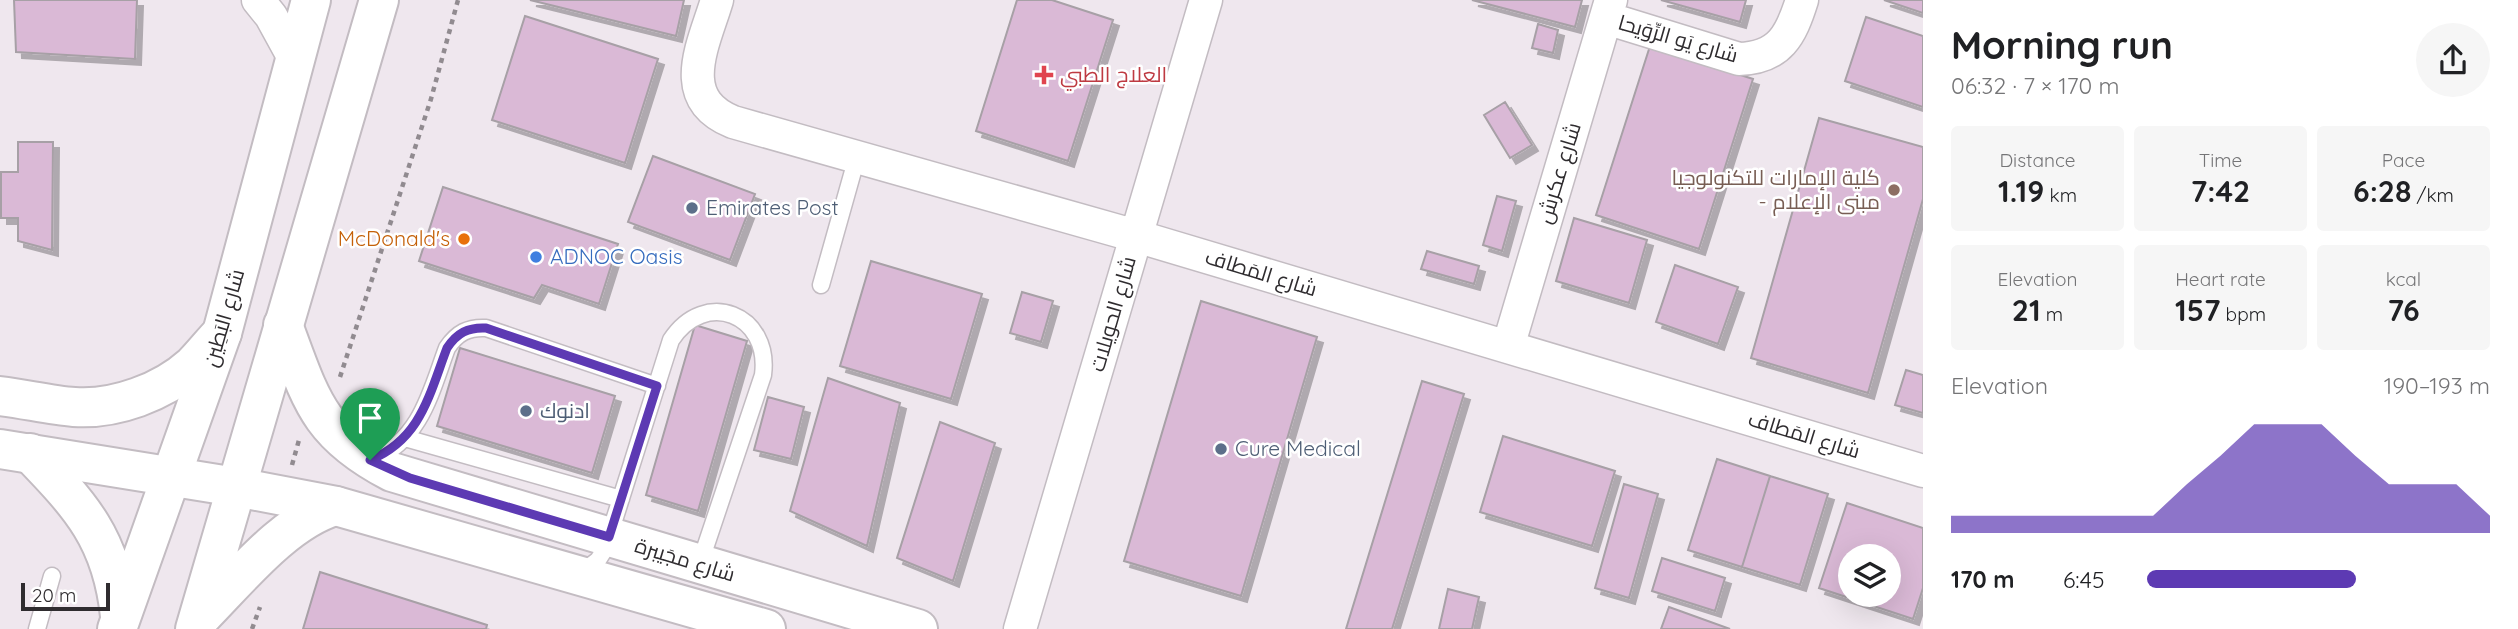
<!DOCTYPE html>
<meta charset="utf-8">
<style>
body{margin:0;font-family:Quicksand,Cairo,sans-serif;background:#f6f6f6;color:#202124;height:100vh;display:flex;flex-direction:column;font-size:26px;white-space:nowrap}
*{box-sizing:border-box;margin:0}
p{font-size:23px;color:#757577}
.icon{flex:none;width:38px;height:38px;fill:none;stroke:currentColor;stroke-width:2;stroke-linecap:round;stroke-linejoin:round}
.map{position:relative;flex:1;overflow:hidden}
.details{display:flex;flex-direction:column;background:#fff;width:595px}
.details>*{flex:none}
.fabs{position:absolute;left:1838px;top:544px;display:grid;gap:14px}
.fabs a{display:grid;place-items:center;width:63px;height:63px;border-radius:50%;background:#fff;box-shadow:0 7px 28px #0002;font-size:35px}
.scale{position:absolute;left:21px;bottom:18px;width:89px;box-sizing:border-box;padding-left:7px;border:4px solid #2f2c2f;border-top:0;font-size:19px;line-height:24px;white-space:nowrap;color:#2f2c2f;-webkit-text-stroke:5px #fff;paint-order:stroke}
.pin{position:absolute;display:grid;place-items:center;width:60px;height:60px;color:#fff;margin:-72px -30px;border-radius:50% 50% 50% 0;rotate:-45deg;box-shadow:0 0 7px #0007}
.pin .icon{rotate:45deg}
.round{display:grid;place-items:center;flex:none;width:74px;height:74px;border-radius:37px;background:#f6f6f6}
.summary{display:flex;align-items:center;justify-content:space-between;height:119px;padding:0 28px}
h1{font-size:38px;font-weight:700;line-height:52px}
.figures{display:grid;grid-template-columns:repeat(3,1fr);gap:10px;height:119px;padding:7px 28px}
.figures div{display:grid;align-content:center;border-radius:7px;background:#f6f6f6;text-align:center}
.figures b{font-size:30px;font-weight:700}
.figures small{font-size:19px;font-weight:400}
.figures p{font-size:19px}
.chart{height:196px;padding:14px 28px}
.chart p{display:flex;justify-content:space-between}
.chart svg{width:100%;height:126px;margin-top:7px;fill:#5d3ab3;opacity:.7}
ul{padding:0 28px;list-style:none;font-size:23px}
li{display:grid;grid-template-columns:112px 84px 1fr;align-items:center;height:52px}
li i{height:18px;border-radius:9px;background:#5d3ab3}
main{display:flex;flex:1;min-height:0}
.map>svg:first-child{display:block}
.building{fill:#dab9d6;stroke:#a7a0a6;stroke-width:2;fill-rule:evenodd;filter:url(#shadow)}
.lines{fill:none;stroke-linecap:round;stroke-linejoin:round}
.service-casing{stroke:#c3bcc2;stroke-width:19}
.minor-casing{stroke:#c3bcc2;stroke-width:35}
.tertiary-casing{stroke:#c3bcc2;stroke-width:42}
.secondary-casing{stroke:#c3bcc2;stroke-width:42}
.path{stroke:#918b90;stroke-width:4.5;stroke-dasharray:5 5;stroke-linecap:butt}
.service{stroke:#fff;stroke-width:16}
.minor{stroke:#fff;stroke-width:32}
.tertiary{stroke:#fff;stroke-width:38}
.secondary{stroke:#fff;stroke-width:38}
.route-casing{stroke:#fff;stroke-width:14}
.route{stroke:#5d3ab3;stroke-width:9}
.health-dot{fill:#e0444e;stroke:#fff;stroke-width:2.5}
.education-dot{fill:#8d6e63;stroke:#fff;stroke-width:2.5}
.service-dot{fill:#5c6f8a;stroke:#fff;stroke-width:2.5}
.food-dot{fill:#e8710a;stroke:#fff;stroke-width:2.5}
.shop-dot{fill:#3f7fe0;stroke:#fff;stroke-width:2.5}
.labels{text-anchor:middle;stroke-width:5;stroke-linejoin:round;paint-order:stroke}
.street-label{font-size:21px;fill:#2f2c2f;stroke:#fff}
.health-label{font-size:21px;fill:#be3a42;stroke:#fff;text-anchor:start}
.education-label{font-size:21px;fill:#785e54;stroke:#fff;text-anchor:end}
.service-label{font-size:21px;fill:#4e5e75;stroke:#fff;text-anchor:start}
.food-label{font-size:21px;fill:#c56008;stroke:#fff;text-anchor:end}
.shop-label{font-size:21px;fill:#366cbe;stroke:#fff;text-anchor:start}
</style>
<main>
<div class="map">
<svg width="1923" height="629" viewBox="0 0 1923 629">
<defs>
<filter id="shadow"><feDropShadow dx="6" dy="6" stdDeviation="0" flood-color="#0004"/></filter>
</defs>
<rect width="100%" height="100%" fill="#efe7ee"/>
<path class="building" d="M14,0H137L135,59L16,52Z
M530,0H684L676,36Z
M1017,0H1052L1113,20L1068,161L976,131Z
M1472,0H1582L1575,27Z
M1661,0H1746L1740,22Z
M1884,0H1923V13Z
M525,16L658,59L625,163L492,120Z
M1866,17L1923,36V107L1845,81Z
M1538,24L1558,30L1553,53L1532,48Z
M1650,46L1753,79L1699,249L1596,215Z
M1505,102L1532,145L1510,158L1484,115Z
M1819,118L1923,147V199L1868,393L1751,358Z
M18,142H53L52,250L18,241V218H1V172H18Z
M653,156L755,194L730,260L628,222Z
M443,187L618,244L599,304L542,285L534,298L419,261Z
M1497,196L1516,201L1502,251L1483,245Z
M1574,218L1647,240L1629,303L1556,281Z
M1427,251L1479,266L1474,284L1421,269Z
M871,261L982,294L951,399L840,366Z
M1675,265L1738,287L1718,344L1656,322Z
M1022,292L1053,301L1041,342L1010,333Z
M1201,301L1317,337L1241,596L1124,561Z
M695,325L747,341L698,511L646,495Z
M460,348L615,396L592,473L437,426Z
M1906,370L1923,375V413L1895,405Z
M828,378L900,403L867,546L790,511Z
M1422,381L1464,394L1392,629H1346Z
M768,397L804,407L791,459L754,450Z
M940,422L995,443L953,581L897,558Z
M1503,436L1615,471L1592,546L1480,512Z
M1717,459L1770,476L1742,567L1688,550Z
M1770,476L1828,494L1800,585L1742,567Z
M1624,484L1658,494L1629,598L1595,588Z
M1847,503L1923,528V588L1913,619L1819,588ZM1850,556H1888V595H1850Z
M1662,558L1725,578L1715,611L1652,591Z
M320,572L487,625L486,629H303Z
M1448,589L1479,597L1472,629H1439Z
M1669,607L1730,629H1661Z"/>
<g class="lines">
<defs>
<path id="service" d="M821,285L857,157
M405,438L621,499
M374,459C421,439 431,391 447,348C457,333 468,327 486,328L657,386
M580,574L598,560L605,549L671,340C705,288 771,314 763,375L700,563
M37,629L52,576"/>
<path id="minor" d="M258,0L271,16L294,58
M717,0C704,44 674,98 733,122L1136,236L1923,471
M1606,18L1739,59C1780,58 1791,35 1802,0
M1508,347L1611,0
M1020,629L1206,0"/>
<path id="tertiary" d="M283,325C311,399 317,433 392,472L918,629
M0,396C25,399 50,405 74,407C115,410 163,392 193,365C203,355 212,343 222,333
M0,449L236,487L336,506L766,629"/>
<path id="secondary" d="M30,453C81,506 112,539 120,616
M199,619C237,581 285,520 336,506
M117,629L222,333L311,0
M195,629L379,0"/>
</defs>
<use href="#service" class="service-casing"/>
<use href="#minor" class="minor-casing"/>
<use href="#tertiary" class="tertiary-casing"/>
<use href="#secondary" class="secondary-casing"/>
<path class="path" d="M340,377L431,99L458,0
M292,465L299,440
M252,629L260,607"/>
<use href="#service" class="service"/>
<use href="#minor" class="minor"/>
<use href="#tertiary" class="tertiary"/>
<use href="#secondary" class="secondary"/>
</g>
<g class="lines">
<defs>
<path id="route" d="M486,328L657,386L609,537L410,478L370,460C421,439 429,395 447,348C457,333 468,327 486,328Z"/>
</defs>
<use href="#route" class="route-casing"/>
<use href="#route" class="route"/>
</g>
<path class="health-dot" d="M1040.5 64.5h7v7h7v7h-7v7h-7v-7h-7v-7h7z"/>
<circle class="education-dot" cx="1894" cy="190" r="7"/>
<g class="service-dot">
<circle cx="692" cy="208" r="7"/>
<circle cx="526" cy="411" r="7"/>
<circle cx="1221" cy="449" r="7"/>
</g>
<circle class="food-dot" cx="464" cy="239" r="7"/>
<circle class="shop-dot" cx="536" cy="257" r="7"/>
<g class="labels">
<g class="street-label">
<text transform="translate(1678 39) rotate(16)" y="7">شارع يَو الرِّوَيحا</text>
<text transform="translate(1559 173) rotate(-73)" y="7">شارع عكرش</text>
<text transform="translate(1261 273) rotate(17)" y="7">شارع المَطاف</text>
<text transform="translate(1113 314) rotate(-74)" y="7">شارع الحويلات</text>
<text transform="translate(224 318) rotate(-74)" y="7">شارع البَطِين</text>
<text transform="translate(1804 435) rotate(17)" y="7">شارع المَطاف</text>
<text transform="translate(685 560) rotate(17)" y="7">شارع مجَيبرة</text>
</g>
<g class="health-label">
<text x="1060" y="82">العلاج الطبي</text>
</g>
<g class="education-label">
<text x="1880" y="185">كلية الإمارات للتكنولوجيا<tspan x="1880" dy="24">- مبنى الإعلام</tspan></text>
</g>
<g class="service-label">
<text x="706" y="215">Emirates Post</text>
<text x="540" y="418">ادنوك</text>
<text x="1235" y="456">Cure Medical</text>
</g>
<g class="food-label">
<text x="450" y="246">McDonald's</text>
</g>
<g class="shop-label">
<text x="550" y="264">ADNOC Oasis</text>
</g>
</g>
</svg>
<div class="fabs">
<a><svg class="icon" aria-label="layers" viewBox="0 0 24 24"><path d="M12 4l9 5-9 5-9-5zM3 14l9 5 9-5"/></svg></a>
</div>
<div class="scale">20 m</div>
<div class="pin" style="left:370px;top:460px;background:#1e9e55"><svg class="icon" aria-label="arrive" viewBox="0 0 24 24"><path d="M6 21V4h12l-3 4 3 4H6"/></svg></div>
</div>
<section class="details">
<div class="summary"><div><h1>Morning run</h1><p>06:32 · 7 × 170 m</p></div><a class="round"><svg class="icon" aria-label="share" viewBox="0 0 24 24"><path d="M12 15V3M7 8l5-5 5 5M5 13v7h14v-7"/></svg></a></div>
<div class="figures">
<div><p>Distance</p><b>1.19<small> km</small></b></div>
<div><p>Time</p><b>7:42</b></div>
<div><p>Pace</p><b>6:28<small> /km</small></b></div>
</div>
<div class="figures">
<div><p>Elevation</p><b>21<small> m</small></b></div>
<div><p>Heart rate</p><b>157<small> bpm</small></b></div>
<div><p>kcal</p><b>76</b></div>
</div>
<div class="chart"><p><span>Elevation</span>190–193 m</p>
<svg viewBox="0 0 160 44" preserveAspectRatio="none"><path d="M0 44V38L10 38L20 38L30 38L40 38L50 38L60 38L70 27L80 17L90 6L100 6L110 6L120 17L130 27L140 27L150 27L160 38V44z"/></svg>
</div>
<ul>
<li><b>170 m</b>6:45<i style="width:61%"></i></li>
</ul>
</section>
</main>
